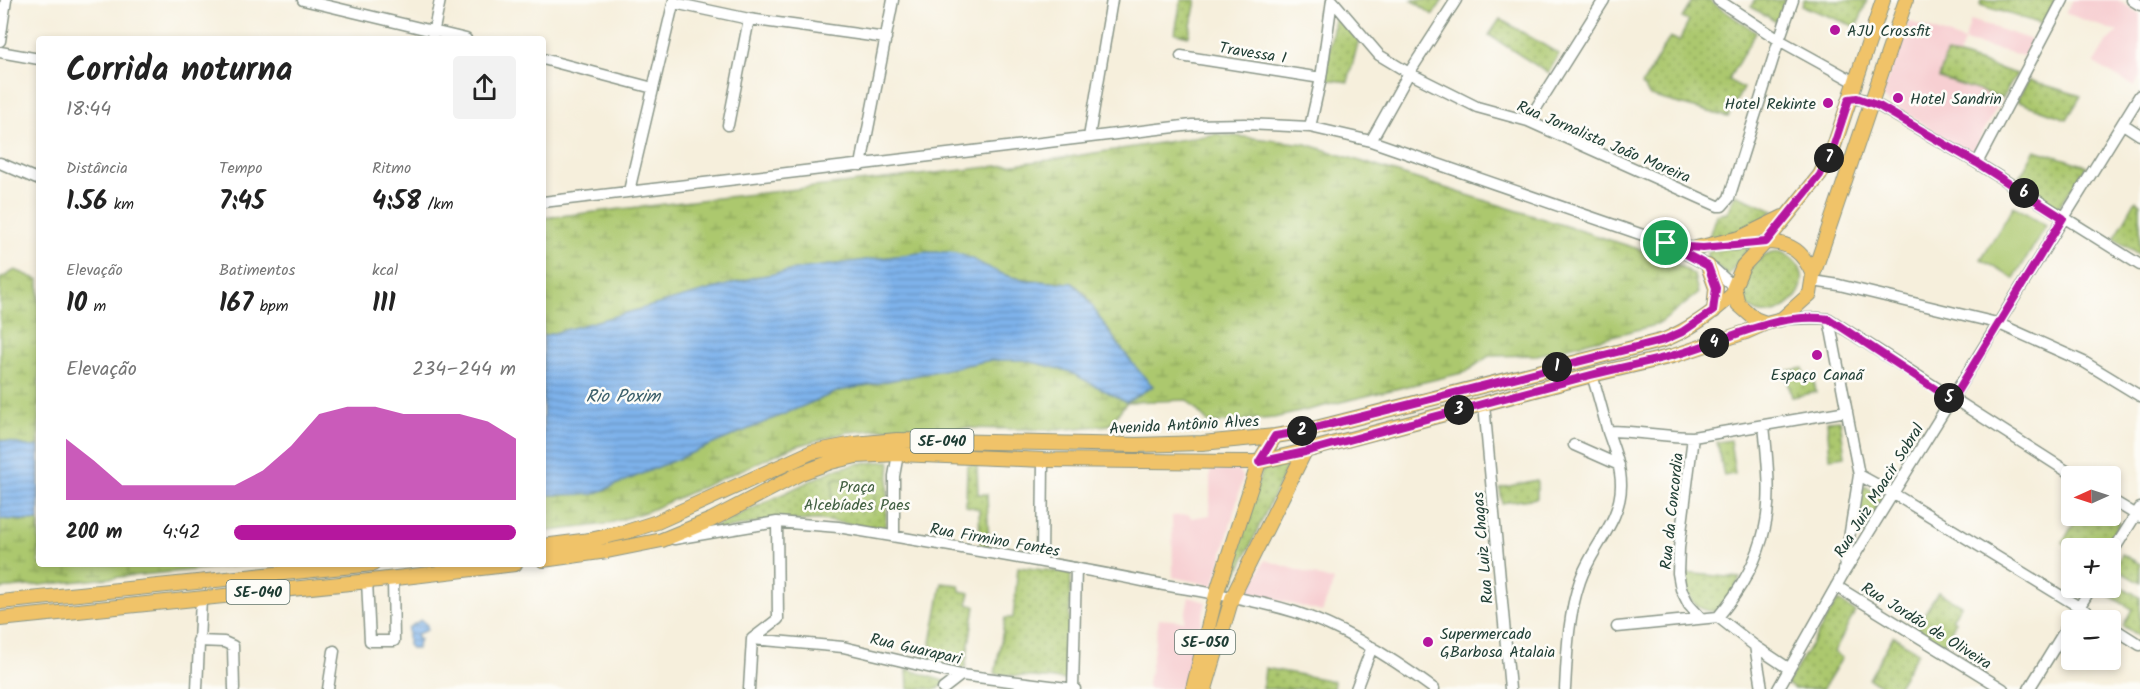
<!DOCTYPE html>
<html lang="pt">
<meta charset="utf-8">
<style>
body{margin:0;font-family:Kalam,sans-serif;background:#f2f2f2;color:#222;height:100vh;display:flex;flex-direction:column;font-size:22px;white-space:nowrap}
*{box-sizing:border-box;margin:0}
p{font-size:20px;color:#767676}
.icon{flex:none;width:33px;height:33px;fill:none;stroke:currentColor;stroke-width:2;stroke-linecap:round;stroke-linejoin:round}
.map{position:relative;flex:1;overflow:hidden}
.sheet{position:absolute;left:36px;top:36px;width:510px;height:531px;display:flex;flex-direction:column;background:#fff;border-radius:6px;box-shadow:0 3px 9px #0003}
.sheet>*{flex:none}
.needle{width:39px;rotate:267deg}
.controls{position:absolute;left:2061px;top:466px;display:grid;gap:12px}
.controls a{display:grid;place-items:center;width:60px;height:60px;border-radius:6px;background:#fff;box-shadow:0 3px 9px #0003;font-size:30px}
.pin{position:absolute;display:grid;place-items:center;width:51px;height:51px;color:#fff;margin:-26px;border:3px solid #fff;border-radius:50%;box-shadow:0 2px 6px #0007}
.km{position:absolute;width:30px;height:30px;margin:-15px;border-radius:50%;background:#222;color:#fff;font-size:16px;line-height:30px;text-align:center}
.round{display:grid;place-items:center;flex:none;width:63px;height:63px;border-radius:6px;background:#f2f2f2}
.overview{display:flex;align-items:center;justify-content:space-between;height:102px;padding:0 30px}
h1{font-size:33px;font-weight:600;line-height:45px}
.metrics{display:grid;grid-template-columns:repeat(3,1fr);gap:9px;height:102px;padding:6px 30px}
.metrics div{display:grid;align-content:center}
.metrics b{font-size:26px;font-weight:600}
.metrics small{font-size:16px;font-weight:400}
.metrics p{font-size:16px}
.chart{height:168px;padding:12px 30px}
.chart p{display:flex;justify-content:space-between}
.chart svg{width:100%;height:108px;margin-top:6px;fill:#b5179e;opacity:.7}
ul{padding:0 30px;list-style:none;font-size:20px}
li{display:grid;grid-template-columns:96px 72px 1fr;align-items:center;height:45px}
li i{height:15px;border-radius:8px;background:#b5179e}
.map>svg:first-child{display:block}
.built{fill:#f7cfd2}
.grass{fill:url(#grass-dots);stroke:#668251;stroke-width:1.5}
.wetland{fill:url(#wetland-marsh);stroke:#668251;stroke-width:1.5}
.garden{fill:#acc86e;stroke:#668251;stroke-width:1.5}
.water{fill:url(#water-rules);stroke:#4e7890;stroke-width:1.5}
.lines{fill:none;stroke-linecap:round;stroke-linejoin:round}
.minor-casing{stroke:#8a9688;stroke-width:13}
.major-casing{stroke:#8a9688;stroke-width:16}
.minor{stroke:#fff;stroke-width:10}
.major{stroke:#f0c369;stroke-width:14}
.route-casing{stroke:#fff;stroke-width:12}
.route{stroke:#b5179e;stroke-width:8}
.poi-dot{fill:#b5179e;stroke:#fdfcf7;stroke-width:2}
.labels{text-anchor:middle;stroke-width:5;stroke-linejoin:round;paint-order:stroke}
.shield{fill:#fdfcf7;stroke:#62766e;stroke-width:1.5}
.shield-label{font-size:15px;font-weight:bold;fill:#1f3d34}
.poi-label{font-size:16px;fill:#1f3d34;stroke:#fdfcf7;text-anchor:start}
.street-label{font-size:16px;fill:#1f3d34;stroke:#fdfcf7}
.park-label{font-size:16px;fill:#426042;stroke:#fdfcf7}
.water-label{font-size:18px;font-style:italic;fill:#3c606b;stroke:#fdfcf7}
</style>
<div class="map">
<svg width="2140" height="689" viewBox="0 0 2140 689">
<defs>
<pattern id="grass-dots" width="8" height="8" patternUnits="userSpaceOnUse" patternTransform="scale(1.5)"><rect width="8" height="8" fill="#acc86e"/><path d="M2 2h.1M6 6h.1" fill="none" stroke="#8ba45b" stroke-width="1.8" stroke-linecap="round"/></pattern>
<pattern id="wetland-marsh" width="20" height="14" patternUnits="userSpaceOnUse" patternTransform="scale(1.5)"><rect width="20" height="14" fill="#acc86e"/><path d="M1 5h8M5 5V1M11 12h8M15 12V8" fill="none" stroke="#8ba45b"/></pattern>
<pattern id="water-rules" width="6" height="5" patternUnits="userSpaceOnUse" patternTransform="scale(1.5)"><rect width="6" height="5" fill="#7eb2eb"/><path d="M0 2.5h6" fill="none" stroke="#6792bf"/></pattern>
</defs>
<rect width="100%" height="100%" fill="#fdfcf7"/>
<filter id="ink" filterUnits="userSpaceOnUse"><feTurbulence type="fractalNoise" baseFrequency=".0167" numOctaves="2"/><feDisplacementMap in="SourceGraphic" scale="12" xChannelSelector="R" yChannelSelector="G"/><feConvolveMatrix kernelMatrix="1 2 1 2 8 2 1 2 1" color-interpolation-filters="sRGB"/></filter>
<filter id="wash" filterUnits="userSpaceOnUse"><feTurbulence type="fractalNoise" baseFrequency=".008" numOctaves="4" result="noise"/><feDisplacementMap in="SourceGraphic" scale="24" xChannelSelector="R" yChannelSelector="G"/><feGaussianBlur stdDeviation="1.35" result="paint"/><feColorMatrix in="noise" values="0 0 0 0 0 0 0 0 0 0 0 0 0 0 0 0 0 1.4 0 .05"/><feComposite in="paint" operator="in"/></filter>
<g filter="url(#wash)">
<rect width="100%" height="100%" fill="#f6efdc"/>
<path class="built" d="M2073,0H2118L2140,14V77L2134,87L2094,63L2106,43L2118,32L2065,13Z
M1971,20L2032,40L2024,56L1964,41L1959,56L1946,54L1939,78L2002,98L1971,155L1881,97L1908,21L1964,41Z
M1210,470H1238L1243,478L1214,586L1173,577L1172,516L1189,515L1191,518L1210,515Z
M1265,560L1334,581L1322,612L1248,592Z
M1189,597L1206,602L1185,689H1147L1159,619L1184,621Z"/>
<path class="grass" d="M1181,0H1196L1189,36L1175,33Z
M1412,0H1443L1433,15Z
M1693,0H1708L1756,32L1728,80L1743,88L1728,117L1650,96L1642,85L1670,37L1679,41L1689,21L1682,18Z
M1754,0H1785L1778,23L1751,7Z
M1804,0H1867L1857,27L1802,6Z
M1981,0H2056L2042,24L1980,5Z
M1335,18L1359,39L1348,82L1324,79Z
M1500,19L1559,54L1548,73L1489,35Z
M1946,54L1959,56L2017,74L2002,98L1939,78Z
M2029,80L2081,96L2067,119L2016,101Z
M2035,150L2087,166L2058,208L2018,180Z
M1735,194L1774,210L1749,229L1708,240L1716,215L1727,213Z
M2136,200L2140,203V255L2114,239Z
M1742,246H1750L1728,276L1707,259V252Z
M1779,251C1842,280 1760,344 1743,296C1739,286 1750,267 1758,259C1763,254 1772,252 1779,251Z
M1803,368L1805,376L1813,375L1816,392L1792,397L1785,371Z
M1840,420L1845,456L1830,458L1827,421Z
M1730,440L1735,474L1724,476L1717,442Z
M890,461L885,529L820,520L762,522L699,534L833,470L861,463Z
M1289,462L1228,594L1221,592L1263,468Z
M967,465H977L978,494H987L989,547L980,544L979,509L966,506Z
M1537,480V498L1502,503L1500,488Z
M1865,486L1883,496L1863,534L1856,529L1861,491Z
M2078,516H2107L2120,523L2103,549H2074L2063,542Z
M2122,554L2140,564V583L2114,568Z
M1018,567L1071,573L1067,680L995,674L1005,618H1013Z
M1682,573L1740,578L1727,603L1715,612C1689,608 1688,597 1682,573Z
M2111,581L2140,597V637L2123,626L2132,609L2100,590L2110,588Z
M942,583L959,585L960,591L970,593L967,604L975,606L965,669L928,659Z
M1938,592L1961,605L1952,619L1956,621L1943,645L1916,627Z
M1838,600L1855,612L1834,652L1842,658L1823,689H1794L1787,684Z
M1893,636L1918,652L1896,689H1887L1869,679Z
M1265,668L1334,681L1333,689H1263Z
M907,669L947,682L938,689H908Z"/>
<path class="wetland" d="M1217,134L1306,144L1667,258L1694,275L1698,294L1659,324L1537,355L1489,356L1466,372L1274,418L1209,423L1187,400L1127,402L1109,425L1056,430L912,427L848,432L793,447L648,511L607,524L543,532V495L594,494L839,391L991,360H1024L1068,371L1126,402L1153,386L1137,370L1096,313L1086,294L1073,283L1049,282L1012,277L991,270L978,262L955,253L926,252L807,268L756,277L543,336V218L1050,160Z
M15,270L39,280V446L31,447L0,440V279Z
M0,519L39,521V564H252L0,589Z"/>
<path class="garden" d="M2014,206L2046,226L2014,279L1981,259Z
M833,479L875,480L874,510L832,508Z"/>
<path class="water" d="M926,252C935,253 946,251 955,253C975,257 991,272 1011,277C1031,282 1052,282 1072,283C1087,295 1090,304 1101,320C1117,343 1133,366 1153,386L1126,402L1068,371L1024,360H991L839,391L594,494L543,495V336L756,277L807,268Z
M0,440L31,447L39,446V521L0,519Z
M421,620L427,625V630L417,634V639H420L417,649H412L408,645V628Z"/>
</g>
<g filter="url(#ink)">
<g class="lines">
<defs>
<path id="minor" d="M303,0L466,39
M1332,0L1379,55L1409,73L1477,107L1528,121L1718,206H1722L1729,198L1779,40L1793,0
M1718,0L1779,40L1855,82
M2132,0L2140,5
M674,3L749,19L886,38
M432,39L440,0
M0,41L6,0
M0,52L39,59
M1181,56L1321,78
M543,59L653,88
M1849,99H1862L1879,106L1977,163L2140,265
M1528,121L1604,0
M2123,124L2140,135
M728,125L749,19
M1310,127L1321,78L1332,0
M1089,137L1112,0
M1371,141L1409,73L1456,0
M0,163L39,180
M1977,163L2063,0
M861,165L893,0
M629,191L674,0
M543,202L1192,125L1245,124L1310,127L1371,141L1666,243L1687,247L1704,248
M1731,245L1763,243
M1677,249L1714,269L1734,287
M1813,281L1839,285L1997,323L2084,362L2140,396
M1782,319L1818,318L1829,319L2076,477
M1829,319L1859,475L1844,570
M1484,404L1510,689
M1608,431C1637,431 1665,437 1693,437L1847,411
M1693,437L1679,548L1678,573L1681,589L1689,605L1700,617
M1574,445L1619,465
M1859,475L1894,494L2102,621
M2110,499L2140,517
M894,536V476L898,454
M674,539L777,522L838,527C940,544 1042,561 1143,581C1194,591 1246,597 1295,612C1345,628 1392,658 1434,689
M2110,556L2140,508
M1042,562L1043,460
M367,581L370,641H394L393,579
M1836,586L2003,689
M1718,617C1739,592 1758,560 1765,527C1772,496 1767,457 1764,425
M2110,626L2140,645
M1617,627L1718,617L1755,646L1788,668
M752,639L843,647L961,675L1075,689
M198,641L224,642L233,646L234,689
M1755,646L1762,688
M197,689L201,598
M328,689L334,651
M749,689L752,639L778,619L777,522
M943,689L961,675
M1073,689L1076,568
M1356,689L1372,647
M1565,689C1567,653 1568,615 1580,581C1591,548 1621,522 1621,485C1621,467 1614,449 1608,432C1603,413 1598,394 1592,375
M1778,689L1843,574L2140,95
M2029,689L2091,588"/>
<path id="major" d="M1766,242C1791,242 1804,253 1813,275
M1696,248L1740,238L1783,217
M1708,266L1716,288L1714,311
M1766,323L1755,319L1738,304L1734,287L1743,266L1766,242L1820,175L1833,149L1883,0
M543,546L590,540L626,532L657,522L812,452L854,444L897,440L1136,445L1202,443L1275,436L1300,432L1664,340C1690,329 1713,313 1734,293
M543,560L607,551L662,540L711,520L801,473L831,462L856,456L898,454L1043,460L1240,462H1259L1305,451L1592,375L1673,356L1746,332L1766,323L1782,319L1810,294L1813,275L1906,0
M0,602L373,564
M0,619L379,580L515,564
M1193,689L1216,595L1226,563L1259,462L1275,436
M1205,689L1232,598L1305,451L1303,440L1297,432"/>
</defs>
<use href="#minor" class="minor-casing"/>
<use href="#major" class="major-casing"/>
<use href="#minor" class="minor"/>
<use href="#major" class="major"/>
</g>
</g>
<g class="lines" filter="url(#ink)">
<defs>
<path id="route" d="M1857,98L1879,106L1977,163L2063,218L1952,400L1829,319C1773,311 1724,343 1671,356C1645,363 1618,368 1591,375C1496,400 1400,426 1305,452L1259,462L1275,436L1300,432L1664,340L1682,332L1713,311L1716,288L1708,266L1666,243L1687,247L1703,248L1766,242L1820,175L1833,148L1849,99Z"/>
</defs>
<use href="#route" class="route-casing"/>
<use href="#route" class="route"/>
</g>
<g class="poi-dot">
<circle cx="1835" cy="30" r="6"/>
<circle cx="1898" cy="98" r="6"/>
<circle cx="1828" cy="103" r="6"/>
<circle cx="1817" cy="355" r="6"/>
<circle cx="1428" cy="642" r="6"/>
</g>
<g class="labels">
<g class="shield">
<rect x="910.5" y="429" width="63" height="24" rx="4.5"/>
<rect x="226.5" y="580" width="63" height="24" rx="4.5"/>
<rect x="1175" y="630" width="60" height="24" rx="4.5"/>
</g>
<g class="shield-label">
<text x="942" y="446">SE-040</text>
<text x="258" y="597">SE-040</text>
<text x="1205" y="647">SE-050</text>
</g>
<g class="poi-label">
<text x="1847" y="36">AJU Crossfit</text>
<text x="1910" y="104">Hotel Sandrin</text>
<text x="1816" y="109" text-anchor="end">Hotel Rekinte</text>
<text x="1817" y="380" text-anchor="middle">Espaço Canaã</text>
<text x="1440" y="639">Supermercado<tspan x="1440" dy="18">GBarbosa Atalaia</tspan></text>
</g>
<g class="street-label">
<text transform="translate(1253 52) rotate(9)" y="6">Travessa I</text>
<text transform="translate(1604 141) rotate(23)" y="6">Rua Jornalista João Moreira</text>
<text transform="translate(1184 424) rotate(-3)" y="6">Avenida Antônio Alves</text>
<text transform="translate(1878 490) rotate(-58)" y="6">Rua Juiz Moacir Sobral</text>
<text transform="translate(1671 511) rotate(-84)" y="6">Rua da Concordia</text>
<text transform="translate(995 539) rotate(10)" y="6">Rua Firmino Fontes</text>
<text transform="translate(1482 548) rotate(-95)" y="6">Rua Luiz Chagas</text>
<text transform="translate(1927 625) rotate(32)" y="6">Rua Jordão de Oliveira</text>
<text transform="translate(916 648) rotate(13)" y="6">Rua Guarapari</text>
</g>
<g class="park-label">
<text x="857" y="492">Praça<tspan x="857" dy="18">Alcebíades Paes</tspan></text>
</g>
<g class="water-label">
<text x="623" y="402">Rio Poxim</text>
</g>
</g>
</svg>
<div class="controls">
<a><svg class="needle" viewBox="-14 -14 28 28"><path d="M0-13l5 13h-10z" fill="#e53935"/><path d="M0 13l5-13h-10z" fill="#767676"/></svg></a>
<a>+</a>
<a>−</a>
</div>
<div class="pin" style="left:1666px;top:243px;background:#1e9e55"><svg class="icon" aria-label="arrive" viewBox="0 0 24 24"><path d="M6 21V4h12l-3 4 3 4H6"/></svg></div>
<b class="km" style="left:1557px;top:367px">1</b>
<b class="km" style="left:1302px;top:431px">2</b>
<b class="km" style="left:1459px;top:410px">3</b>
<b class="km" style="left:1714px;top:343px">4</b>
<b class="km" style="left:1949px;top:398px">5</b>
<b class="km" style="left:2024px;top:193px">6</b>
<b class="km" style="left:1829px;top:158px">7</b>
<section class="sheet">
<div class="overview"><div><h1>Corrida noturna</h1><p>18:44</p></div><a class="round"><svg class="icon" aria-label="share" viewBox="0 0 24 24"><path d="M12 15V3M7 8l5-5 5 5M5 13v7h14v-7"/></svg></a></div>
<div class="metrics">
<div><p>Distância</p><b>1.56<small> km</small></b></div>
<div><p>Tempo</p><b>7:45</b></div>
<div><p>Ritmo</p><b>4:58<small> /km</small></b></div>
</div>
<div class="metrics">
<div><p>Elevação</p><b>10<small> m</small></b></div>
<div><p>Batimentos</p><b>167<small> bpm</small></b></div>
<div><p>kcal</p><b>111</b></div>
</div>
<div class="chart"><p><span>Elevação</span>234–244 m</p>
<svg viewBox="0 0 160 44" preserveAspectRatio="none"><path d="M0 44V19L10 28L20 38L30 38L40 38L50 38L60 38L70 32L80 22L90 9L100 6L110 6L120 9L130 9L140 9L150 12L160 19V44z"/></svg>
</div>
<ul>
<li><b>200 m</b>4:42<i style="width:100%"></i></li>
</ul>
</section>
</div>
